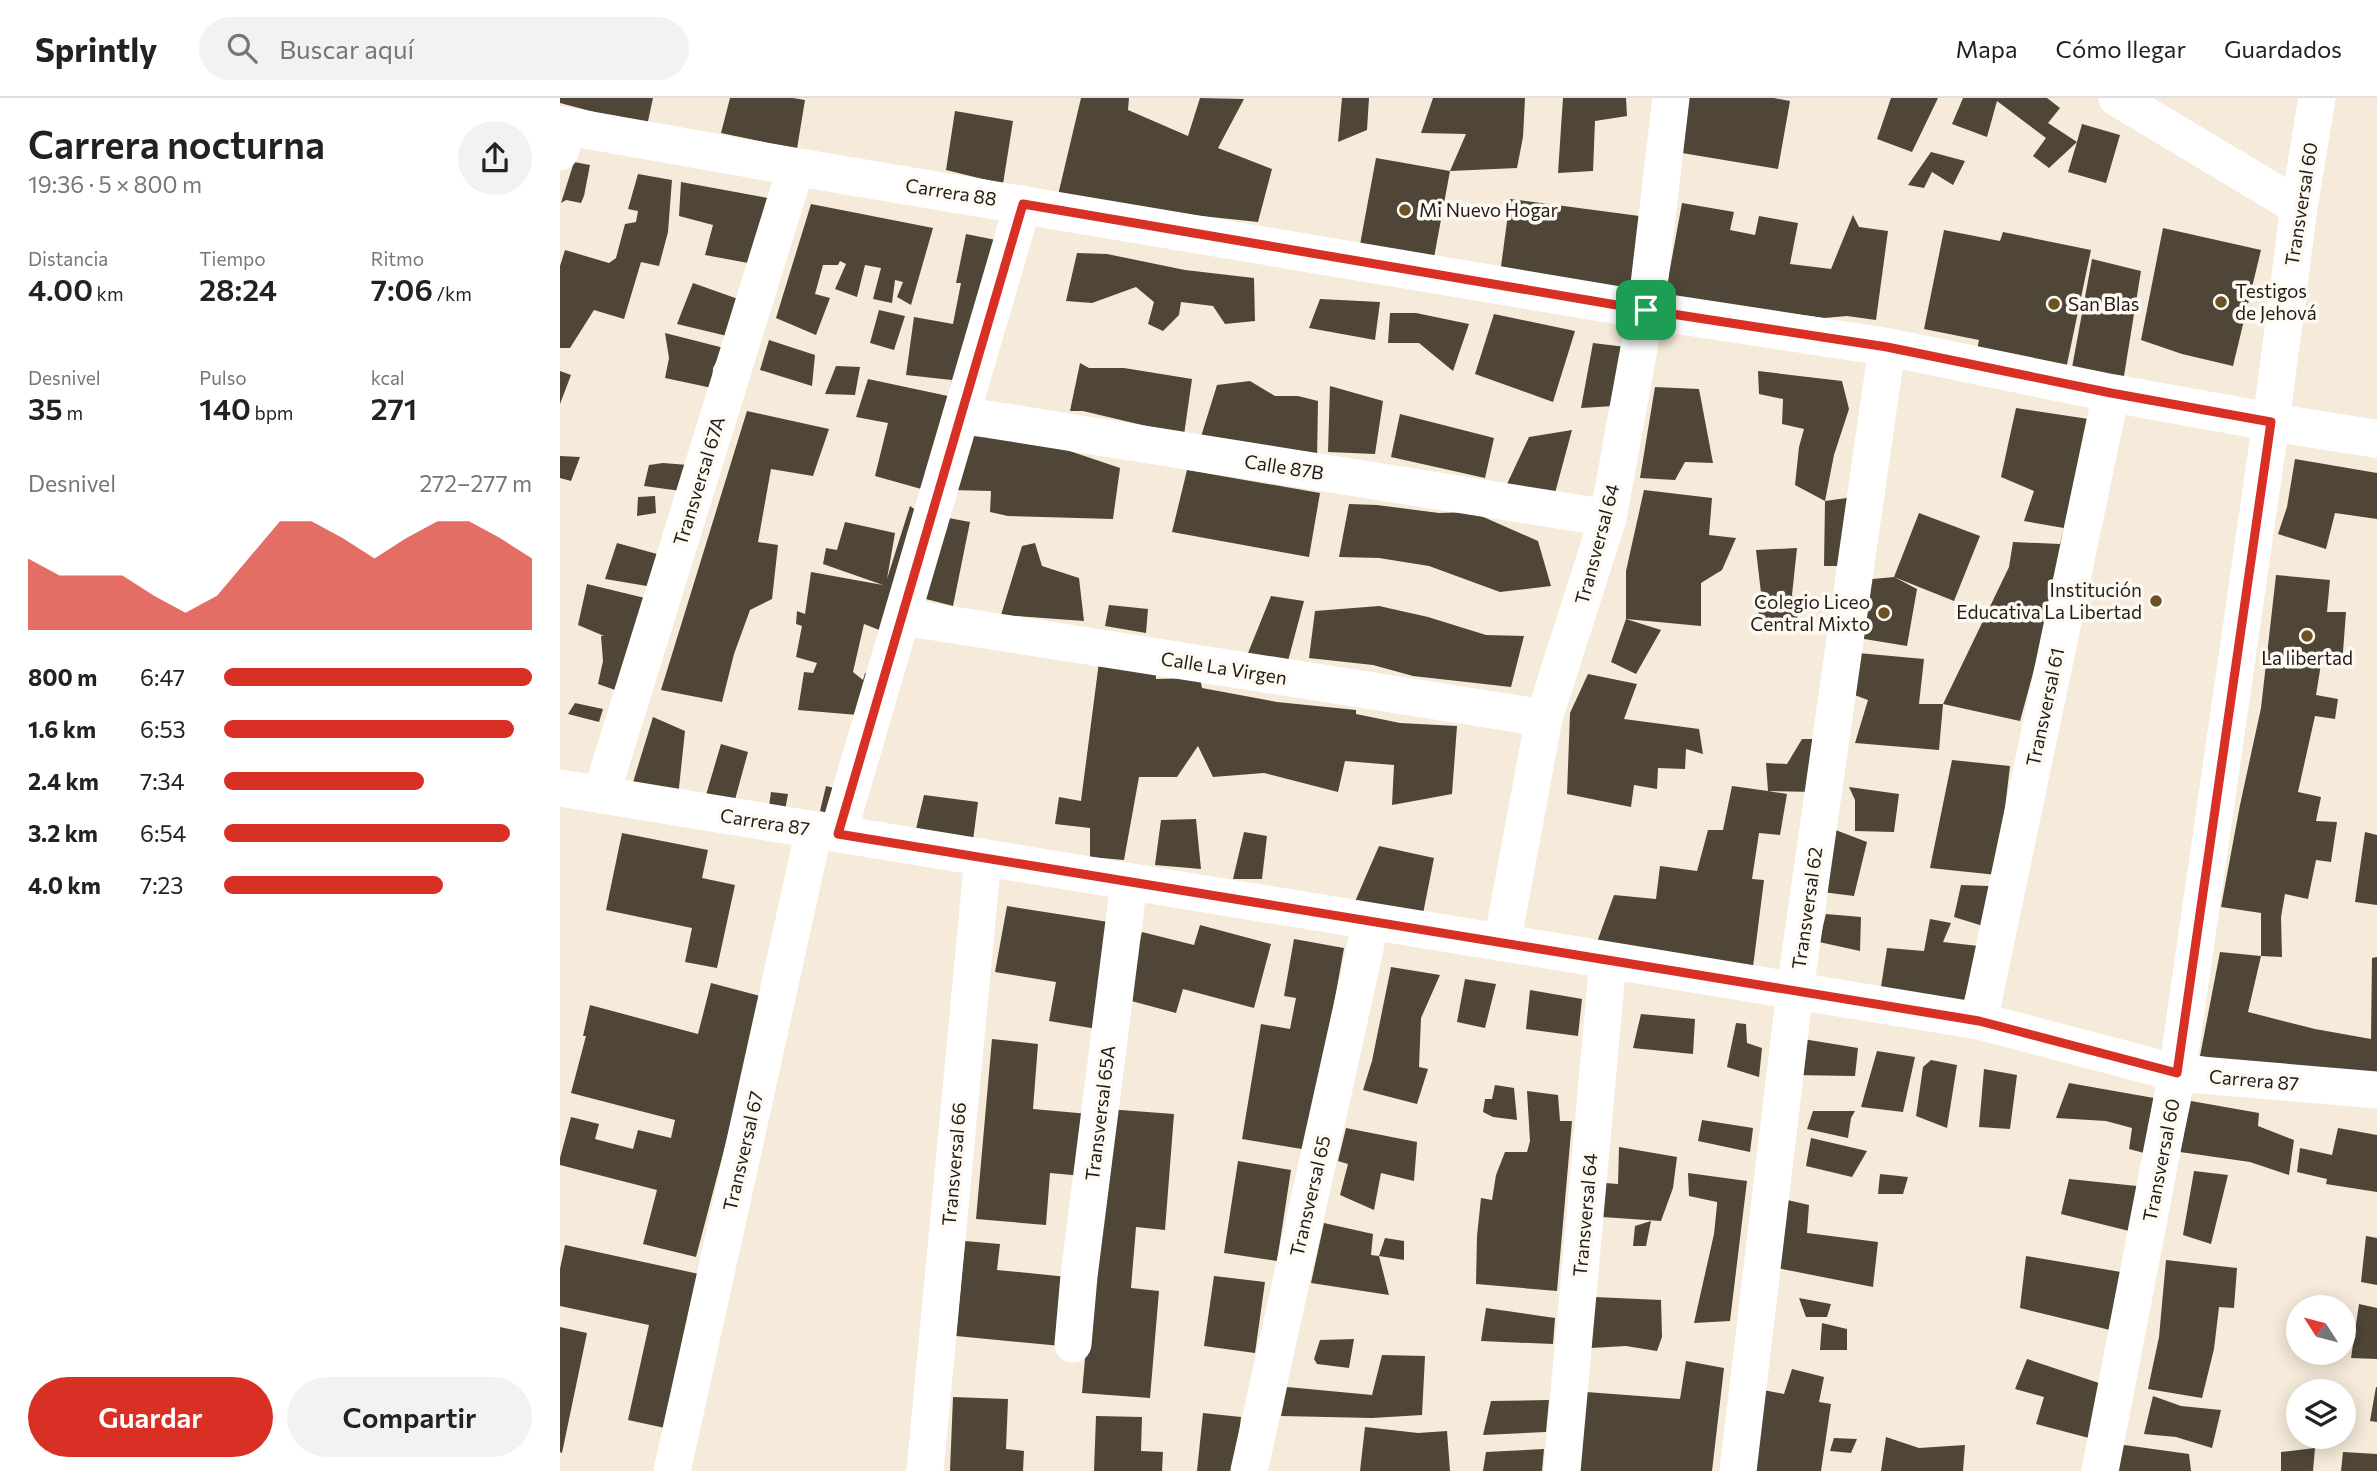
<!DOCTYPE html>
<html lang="es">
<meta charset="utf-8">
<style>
body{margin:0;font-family:Commissioner,sans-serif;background:#f2f2f2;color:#222;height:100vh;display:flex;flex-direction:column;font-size:26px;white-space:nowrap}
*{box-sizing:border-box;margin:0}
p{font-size:23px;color:#767676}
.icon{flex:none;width:38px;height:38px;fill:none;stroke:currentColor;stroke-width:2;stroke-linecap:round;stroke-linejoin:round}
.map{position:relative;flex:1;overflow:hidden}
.drawer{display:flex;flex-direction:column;background:#fff;width:560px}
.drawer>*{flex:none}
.needle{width:46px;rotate:306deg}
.fabs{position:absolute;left:1726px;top:1197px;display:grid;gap:14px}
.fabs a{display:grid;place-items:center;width:70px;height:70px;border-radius:50%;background:#fff;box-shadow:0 4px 18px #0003;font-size:35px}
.pin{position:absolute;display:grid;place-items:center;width:60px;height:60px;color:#fff;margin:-30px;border-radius:14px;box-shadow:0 4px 10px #0006}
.round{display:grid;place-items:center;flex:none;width:74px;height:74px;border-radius:37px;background:#f2f2f2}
.overview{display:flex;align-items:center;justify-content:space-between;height:119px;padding:0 28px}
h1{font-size:38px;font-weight:600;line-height:52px}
.stats{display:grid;grid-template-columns:repeat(3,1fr);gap:10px;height:119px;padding:7px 28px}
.stats div{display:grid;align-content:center}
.stats b{font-size:30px;font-weight:600}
.stats small{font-size:19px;font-weight:400}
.stats p{font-size:19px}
.chart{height:196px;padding:14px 28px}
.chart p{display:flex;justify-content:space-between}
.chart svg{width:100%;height:126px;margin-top:7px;fill:#d93025;opacity:.7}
.action{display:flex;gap:14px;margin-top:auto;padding:14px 28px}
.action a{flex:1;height:80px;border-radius:42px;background:#d93025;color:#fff;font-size:28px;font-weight:600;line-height:80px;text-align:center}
.action a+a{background:#f2f2f2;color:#222}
ul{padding:0 28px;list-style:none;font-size:23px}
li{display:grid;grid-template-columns:112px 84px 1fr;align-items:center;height:52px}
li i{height:18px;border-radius:9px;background:#d93025}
header{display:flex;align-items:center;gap:42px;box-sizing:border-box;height:98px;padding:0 35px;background:#fff;border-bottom:2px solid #e0e0e0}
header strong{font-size:33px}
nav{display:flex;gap:38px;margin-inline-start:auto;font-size:24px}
.search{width:490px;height:63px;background:#f2f2f2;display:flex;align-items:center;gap:18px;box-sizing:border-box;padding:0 24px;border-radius:38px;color:#767676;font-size:26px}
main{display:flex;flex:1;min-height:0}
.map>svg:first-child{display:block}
.building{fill:#4f4638}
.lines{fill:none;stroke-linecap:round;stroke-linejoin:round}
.minor{stroke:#fff;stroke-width:37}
.tertiary{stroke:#fff;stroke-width:38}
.route-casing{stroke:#fff;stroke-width:14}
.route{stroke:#d93025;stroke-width:9}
.poi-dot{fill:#6c5123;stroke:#fef9f2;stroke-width:2.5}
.labels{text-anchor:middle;stroke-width:7;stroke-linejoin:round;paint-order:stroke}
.street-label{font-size:19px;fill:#211d17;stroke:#fef9f2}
.poi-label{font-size:19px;fill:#211d17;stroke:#fef9f2;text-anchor:start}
</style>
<header>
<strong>Sprintly</strong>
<div class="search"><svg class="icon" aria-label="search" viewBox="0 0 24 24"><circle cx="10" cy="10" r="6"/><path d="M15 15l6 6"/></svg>Buscar aquí</div>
<nav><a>Mapa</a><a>Cómo llegar</a><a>Guardados</a></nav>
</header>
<main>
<section class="drawer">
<div class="overview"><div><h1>Carrera nocturna</h1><p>19:36 · 5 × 800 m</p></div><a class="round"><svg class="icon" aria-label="share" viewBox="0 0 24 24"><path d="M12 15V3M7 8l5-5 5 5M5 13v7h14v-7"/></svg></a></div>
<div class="stats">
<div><p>Distancia</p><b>4.00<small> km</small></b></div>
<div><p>Tiempo</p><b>28:24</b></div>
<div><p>Ritmo</p><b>7:06<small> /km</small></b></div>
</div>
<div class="stats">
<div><p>Desnivel</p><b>35<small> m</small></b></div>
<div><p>Pulso</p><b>140<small> bpm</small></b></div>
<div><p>kcal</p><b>271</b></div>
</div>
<div class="chart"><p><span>Desnivel</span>272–277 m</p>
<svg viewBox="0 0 160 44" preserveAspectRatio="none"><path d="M0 44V19L10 25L20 25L30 25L40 32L50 38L60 32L70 19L80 6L90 6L100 12L110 19L120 12L130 6L140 6L150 12L160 19V44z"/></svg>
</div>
<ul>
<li><b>800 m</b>6:47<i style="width:100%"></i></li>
<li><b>1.6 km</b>6:53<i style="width:94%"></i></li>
<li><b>2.4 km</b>7:34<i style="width:65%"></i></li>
<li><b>3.2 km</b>6:54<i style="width:93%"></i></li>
<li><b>4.0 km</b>7:23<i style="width:71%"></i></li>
</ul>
<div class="action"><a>Guardar</a><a>Compartir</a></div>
</section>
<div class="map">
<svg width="1817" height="1373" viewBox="0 0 1817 1373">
<rect width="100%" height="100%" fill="#f6ebda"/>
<path class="building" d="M0,0H93L87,28L0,5Z
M170,0H233L245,2L237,51L161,35Z
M521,0H569L568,12L628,38L640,0L684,1L658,50L712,71L698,124L604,114L498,97Z
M782,0H809L807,32L778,44Z
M873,0H965L963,39L957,70L890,73L906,36L861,35Z
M1003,0H1066L1067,18L1035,23L1033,73L998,75Z
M1126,0H1214L1230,3L1218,71L1116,54Z
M1331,0H1378L1352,54L1317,41Z
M1403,0H1487L1500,10L1488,25L1517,44L1522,26L1560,37L1546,85L1508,74L1517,44L1489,70L1473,58L1486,40L1437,3L1427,39L1392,26Z
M395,13L453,23L443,86L386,72Z
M1371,54L1405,63L1393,87L1372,74L1364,90L1348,87Z
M816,60L890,73L873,165L799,152Z
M14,64L30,67L24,98L21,105L6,102L1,105Z
M78,76L112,82L108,134L99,168L81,164L64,221L34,212L10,250H0V168L5,152L49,165L56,160L65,126L76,124L78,113L68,111Z
M121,84L208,100L188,165L145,157L153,127L119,118Z
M950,101L1087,119L1076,195L940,176Z
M1122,105L1174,114L1170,132L1195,137L1199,118L1238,125L1230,166L1271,171L1293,117L1299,129L1328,133L1316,222L1287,218L1264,220L1105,198Z
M251,106L373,130L351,207L337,199L343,184L335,182L332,205L313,201L321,170L305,167L297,199L275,191L286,166L280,163L278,167H263L255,196L270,200L256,237L216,220Z
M1603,130L1701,152L1673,268L1622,256L1581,242Z
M1384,132L1440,143L1443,134L1531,152L1506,271L1417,252L1419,242L1364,231Z
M406,136L451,145L372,394L315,378L328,325L296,319L308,281L388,298L392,282L346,277L354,219L393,226L401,185H396Z
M517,155L547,156L625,172L694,180L695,223L665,226L653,208L621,204L619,217L603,233L588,226L594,204L576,189L532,205L506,203Z
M1532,161L1581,173L1563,284L1511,275Z
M133,185L178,201L167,238L117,226Z
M760,201L820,204L815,242L749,230Z
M319,212L345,218L334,252L310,245Z
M830,215H856L909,226L893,273L859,245H828Z
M934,216L1015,233L993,304L915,276Z
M105,235L164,250L153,270L152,290L105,280L109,260Z
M209,242L255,257L252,288L200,272Z
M1033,245L1066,249L1054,308L1021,310Z
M520,265L529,270H564L632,281L624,337L523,313H510Z
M276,268L300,269L295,297L265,296Z
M0,273L11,277L0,306Z
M1198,273L1282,283L1289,311L1274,357L1265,403L1301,398L1290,468H1264L1265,403L1235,387L1239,349L1244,331L1222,326L1223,301L1199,296Z
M690,283L715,298H738L758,303L757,363L639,345L657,287Z
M770,288L823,303L815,356L768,354Z
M1095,289L1139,291L1153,365L1125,364L1115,382L1080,380Z
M1456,310L1542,323L1460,623L1383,606L1449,469L1453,444L1500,446L1504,430L1464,423L1474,393L1441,379Z
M187,313L269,331L253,378L211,371L198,444L218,447L212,501L190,512L174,556L162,604L101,592Z
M840,316L934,340L925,380L831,359Z
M1012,332L995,395L947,386L969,339Z
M410,338L471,340L560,370L553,421L448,418L430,414L431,393L390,392Z
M0,358L20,359L11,383L0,380Z
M1735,361L1817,375V421L1775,415L1766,451L1718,436L1727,409Z
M103,365L128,367L121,393L84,388L89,367Z
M627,372L760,395L749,459L612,434Z
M1084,392L1152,400L1149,437L1176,440L1162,472L1141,485V528L1066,521L1101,532L1076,576L1051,564L1066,521V473Z
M95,398L96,415L77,418L78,399Z
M789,406L817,407L879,415L912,414L978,443L991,488L940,494L869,468L819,460L779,459Z
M350,408L360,415L332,537L304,526L293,574L303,582L305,575L323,577L310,618L238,612L244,574L253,575L257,565L236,559L242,528L236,526L237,513L245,516L251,474L323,487L263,466L266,450L277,452L285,424L335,435L327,481Z
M1359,415L1420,438L1394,503L1334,479L1357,491L1347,548L1292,539L1302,482L1334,479Z
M383,419L410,424L393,508L358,499Z
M57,445L97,456L93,489L45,481Z
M475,445L482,468L519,480L524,523L441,517L462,448Z
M1237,450L1232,497L1238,520H1198L1201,495L1196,452Z
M1716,477L1770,482L1767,514H1786L1782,567L1761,566L1756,597L1778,601L1775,621L1755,618L1738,694L1761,699L1756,723L1777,724L1771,764L1756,762L1748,801L1725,796L1721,819L1722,859L1701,858V815L1661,809L1680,707L1701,610Z
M27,486L89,501L61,594L38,586L43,563L41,538H44L18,527Z
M711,498L744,503L728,563L688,555Z
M549,507L588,511L586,535L545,528Z
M819,508L868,519L926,537L964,538L951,589L853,578L813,567L749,560L755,513Z
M1287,554L1364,561L1359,606H1383L1379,652L1295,645L1308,602L1281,592Z
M539,564L596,572V581L640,580L642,590L717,604L796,612V616L840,625L897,628L892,696L832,707L834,667L785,663L778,694L704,675L653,679L638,648L617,679H579L564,762L530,759V730L495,726L499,699L521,703Z
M1028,576L1077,586L1064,621L1139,631L1143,656L1126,651L1125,671L1098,670L1097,691L1074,687L1071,709L1007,696L1010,615Z
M15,605L43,611L39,624L8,616Z
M93,619L125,633L118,699L71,691Z
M1242,641H1265L1256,694L1208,693L1227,696L1220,737L1199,735L1192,781L1204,782L1192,877L1033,855L1054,797L1096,801L1100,768L1137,773L1148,732H1163L1172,688L1208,693L1206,665L1227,666Z
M161,646L188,654L173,709L146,697Z
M1392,662L1450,668L1437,777L1370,770Z
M266,688L287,693L281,718L260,713Z
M1289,689L1339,696L1334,734L1295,733V702Z
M211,694L228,696L224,718L208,715Z
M364,697L418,704L412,750L355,735Z
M636,721L641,771L595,767L601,722Z
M1273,731L1307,744L1294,798L1262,794Z
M684,734L707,738L702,781H673Z
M1805,734L1817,737V807L1795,804Z
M62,735L148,752L142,780L175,787L157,870L125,864L132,830L46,812Z
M819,748L874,760L860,831L790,815Z
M1401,787L1429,788L1423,828L1394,819Z
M447,808L555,825L537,931L489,923L496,884L435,874Z
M1266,816L1301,819L1300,853L1259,844Z
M1370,821L1391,825L1383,844L1419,848L1402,910L1319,902L1327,850L1364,853Z
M640,827L711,846L694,910L623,891L616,915L564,901L582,834L634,847Z
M734,841L784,850L748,1052L682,1041L701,926L730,931L736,900L724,898Z
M1660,854L1701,858L1688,914L1755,931L1811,941L1812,860L1817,859V987L1640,958Z
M831,869L880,877L861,920L859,969L868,971L857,1006L803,992L812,963Z
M905,881L936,886L925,930L897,924Z
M151,885L204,899L136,1159L83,1146L97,1092L0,1067V1060L11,1019L39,1026L35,1041L73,1051L78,1032L111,1040L115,1022L11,995L26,938H23L30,907L138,936Z
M970,892L1022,901L1018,938L966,931Z
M1081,916L1135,921L1133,956L1073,950Z
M1176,925L1186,926L1187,945L1202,950L1199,979L1167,969Z
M1237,940L1298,950L1295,978L1233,977Z
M432,941L478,946L473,1011L529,1016L523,1078L490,1075L486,1127L416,1121Z
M1317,953L1355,959L1343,1014L1301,1009Z
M1371,962L1397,967L1387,1030L1356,1018L1363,969Z
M1424,971L1457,977L1450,1031L1419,1029Z
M1509,985L1594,1000L1584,1055L1569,1051L1572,1030L1546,1023L1496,1020Z
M935,987L954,990L957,1022L933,1019L923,1014L925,1001H932Z
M967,993L998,997L1000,1023H1012L997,1193L916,1186L917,1138L921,1100L932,1102L936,1077L945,1054H967L970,1043Z
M1631,1003L1699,1015L1698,1028L1734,1042L1729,1077L1690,1064L1620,1054Z
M547,1011L614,1016L605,1132L576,1129L571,1190L599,1193L590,1300L522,1295Z
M1253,1013H1295L1291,1020L1288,1040L1247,1031Z
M1142,1022L1193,1030L1190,1054L1138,1043Z
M786,1030L857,1044L854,1083L821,1075L814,1112L780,1097L788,1066L778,1063Z
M1778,1030L1817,1037V1094L1766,1086L1767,1081L1737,1074L1740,1050L1772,1057Z
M1251,1040L1307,1053L1292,1079L1246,1068Z
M1059,1049L1117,1059L1113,1090L1101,1123L1042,1119L1045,1085L1058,1086Z
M678,1063L731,1072L717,1163L664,1155Z
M1634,1073L1668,1077L1651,1146L1623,1137Z
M1128,1075L1187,1083L1170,1223L1134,1225L1154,1136L1157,1107V1104L1129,1098Z
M1320,1076L1348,1079L1343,1096H1318Z
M1509,1081L1577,1088L1569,1133L1501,1116Z
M1219,1100L1249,1107L1247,1135L1318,1144L1313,1189L1212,1169Z
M1091,1123L1086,1148H1073L1075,1128Z
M764,1125L813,1136L811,1157L819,1158L829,1197L751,1185Z
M1806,1138L1817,1140V1187L1801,1184Z
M825,1140L844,1143V1162L819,1158Z
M405,1143L440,1146L437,1172L508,1179L501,1248L396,1238Z
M5,1147L139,1176L105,1330L68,1322L89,1227L0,1208V1171Z
M1466,1158L1561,1174L1550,1232L1460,1210Z
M1606,1162L1677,1170L1674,1210L1659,1209L1654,1251L1642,1300L1588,1291L1599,1239Z
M654,1178L705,1184L695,1255L644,1248Z
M1035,1199L1101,1202L1102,1239L1097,1253L1066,1248L1030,1250Z
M1239,1200L1271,1206L1267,1219H1246Z
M1799,1206L1817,1210V1261L1791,1260Z
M926,1210L995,1220L993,1246L921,1243Z
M1262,1225L1287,1231V1252H1260Z
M0,1229L27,1235L2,1355L0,1354Z
M794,1241L789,1270L757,1266L754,1261L760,1242Z
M822,1257L865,1258L862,1317L812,1320L721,1318L727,1289L812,1297Z
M1467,1261L1539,1285L1529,1340L1476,1326L1484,1299L1455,1291Z
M1126,1263L1164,1270L1152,1373H1018L1026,1294L1120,1301Z
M1232,1271L1264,1279L1259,1304L1271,1306L1261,1373H1189L1198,1291L1224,1296Z
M1816,1289H1817V1324L1810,1323Z
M1593,1298L1621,1308L1661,1312L1652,1350L1616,1339L1584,1336Z
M393,1299L448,1301L446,1351L464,1353L463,1373H390Z
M989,1302L986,1334L923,1337L931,1303Z
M643,1315L681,1319L675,1373H637Z
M536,1318L582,1319L581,1353L603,1354L602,1373H534Z
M805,1329L858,1335L887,1333L890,1373H800Z
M1326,1339L1359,1350L1405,1347L1403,1373H1321Z
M1274,1340L1297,1341L1291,1355L1270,1353Z
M1557,1346L1629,1356L1631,1373H1551Z
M1755,1350L1753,1373H1721V1354Z
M984,1351L982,1373H923L926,1354Z
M1783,1354L1817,1356V1373H1781Z"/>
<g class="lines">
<path class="minor" d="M1557,0L1739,109
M0,54L8,28
M401,317L1048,420
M343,519L984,620
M0,690L1419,923L1617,975L1817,992
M41,697L236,69
M278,736L463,106
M942,845L984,620L1048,420L1086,212L1111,0
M1419,923L1551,295
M513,1246L519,1178L569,784
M112,1373L254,732
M365,1373L423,759
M689,1373L811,823
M1002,1373L1048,862
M1178,1373L1235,892L1327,249
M1540,1373L1617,975L1711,324L1739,109L1757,0"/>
<path class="tertiary" d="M0,27L236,69L1086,212L1327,249L1551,295L1711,324L1817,341"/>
</g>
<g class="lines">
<defs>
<path id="route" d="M463,106L1086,212L1327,249L1551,295L1711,324L1617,975L1419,923L278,736Z"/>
</defs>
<use href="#route" class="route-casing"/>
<use href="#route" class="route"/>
</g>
<g class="poi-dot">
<circle cx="845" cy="112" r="7"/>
<circle cx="1661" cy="204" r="7"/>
<circle cx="1494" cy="206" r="7"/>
<circle cx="1596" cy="503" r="7"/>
<circle cx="1324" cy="515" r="7"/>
<circle cx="1747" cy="538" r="7"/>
</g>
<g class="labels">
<g class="street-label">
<text transform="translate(391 94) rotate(9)" y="7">Carrera 88</text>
<text transform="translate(1741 106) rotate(-81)" y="7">Transversal 60</text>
<text transform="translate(724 369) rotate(9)" y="7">Calle 87B</text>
<text transform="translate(139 383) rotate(-73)" y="7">Transversal 67A</text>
<text transform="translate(1037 446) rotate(-75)" y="7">Transversal 64</text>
<text transform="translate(664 570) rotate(9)" y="7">Calle La Virgen</text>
<text transform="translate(1485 609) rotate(-78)" y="7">Transversal 61</text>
<text transform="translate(205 724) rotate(9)" y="7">Carrera 87</text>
<text transform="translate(1247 810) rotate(-82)" y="7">Transversal 62</text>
<text transform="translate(1694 982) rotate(5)" y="7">Carrera 87</text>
<text transform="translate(540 1015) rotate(-83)" y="7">Transversal 65A</text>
<text transform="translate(183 1053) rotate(-77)" y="7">Transversal 67</text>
<text transform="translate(1601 1062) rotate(-79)" y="7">Transversal 60</text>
<text transform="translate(394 1066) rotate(-85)" y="7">Transversal 66</text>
<text transform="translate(750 1098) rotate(-77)" y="7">Transversal 65</text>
<text transform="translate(1025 1117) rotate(-85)" y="7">Transversal 64</text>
</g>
<g class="poi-label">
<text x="859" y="119">Mi Nuevo Hogar</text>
<text x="1675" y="200">Testigos<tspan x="1675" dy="22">de Jehová</tspan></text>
<text x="1508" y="213">San Blas</text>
<text x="1582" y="499" text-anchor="end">Institución<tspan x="1582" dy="22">Educativa La Libertad</tspan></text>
<text x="1310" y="511" text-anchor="end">Colegio Liceo<tspan x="1310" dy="22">Central Mixto</tspan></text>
<text x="1747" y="567" text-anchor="middle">La libertad</text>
</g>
</g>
</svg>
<div class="fabs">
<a><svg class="needle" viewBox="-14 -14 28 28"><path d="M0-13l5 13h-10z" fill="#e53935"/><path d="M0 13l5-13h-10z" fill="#767676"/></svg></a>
<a><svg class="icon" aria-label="layers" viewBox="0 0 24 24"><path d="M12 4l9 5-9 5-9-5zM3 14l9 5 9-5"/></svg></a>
</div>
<div class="pin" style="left:1086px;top:212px;background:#1e9e55"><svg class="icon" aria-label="arrive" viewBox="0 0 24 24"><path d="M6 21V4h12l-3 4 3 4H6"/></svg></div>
</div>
</main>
